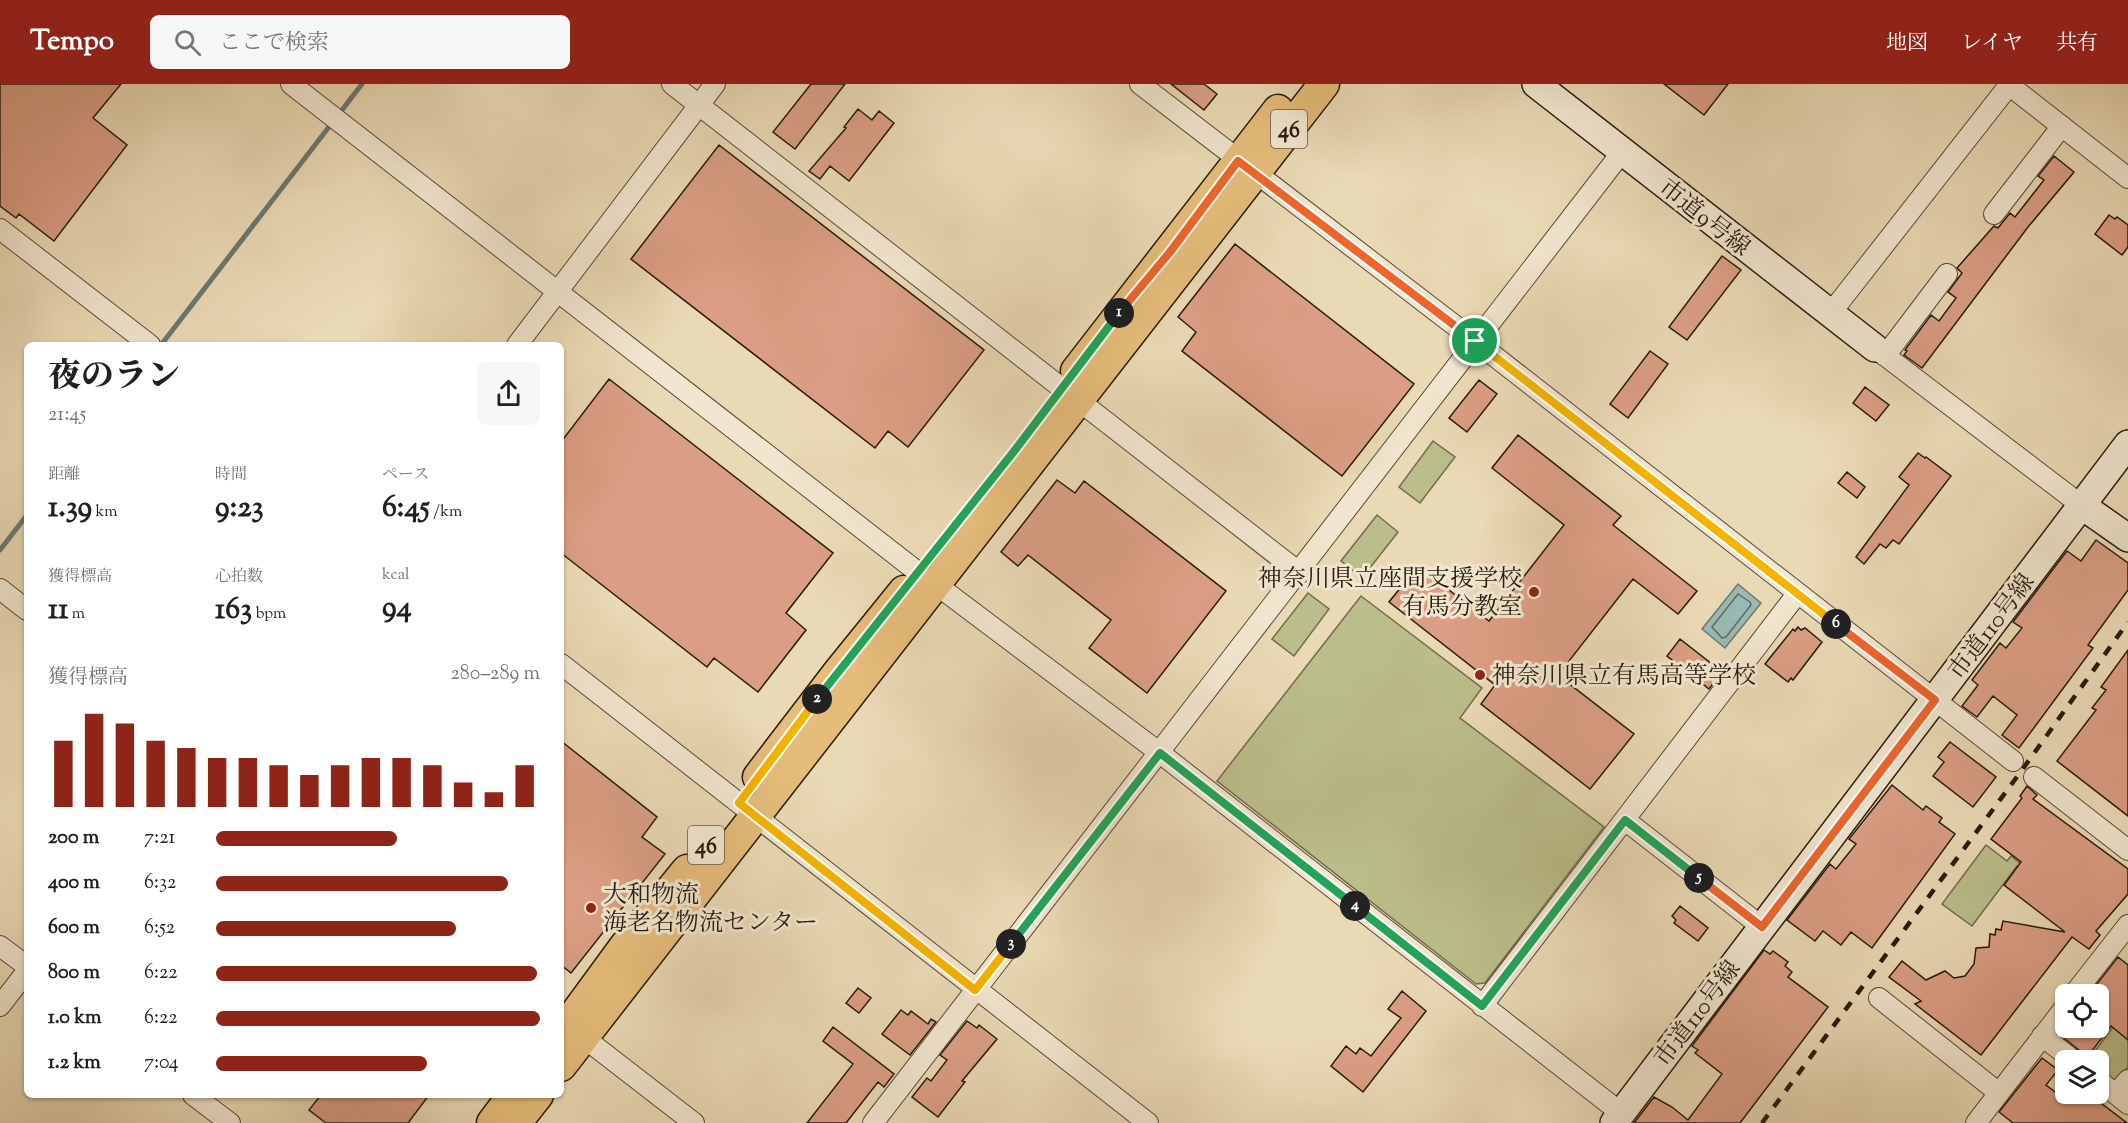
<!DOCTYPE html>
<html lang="ja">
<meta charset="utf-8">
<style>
body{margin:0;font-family:"Sorts Mill Goudy","Noto Serif JP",serif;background:#f6f6f6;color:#202124;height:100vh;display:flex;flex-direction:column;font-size:22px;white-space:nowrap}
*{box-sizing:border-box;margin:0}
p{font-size:20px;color:#757577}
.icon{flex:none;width:33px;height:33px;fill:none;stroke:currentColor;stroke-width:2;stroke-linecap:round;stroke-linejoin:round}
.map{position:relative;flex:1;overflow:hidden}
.details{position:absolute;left:24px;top:258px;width:540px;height:756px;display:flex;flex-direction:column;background:#fff;border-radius:9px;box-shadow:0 2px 4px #0004}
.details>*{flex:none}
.buttons{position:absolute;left:2055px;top:900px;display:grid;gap:12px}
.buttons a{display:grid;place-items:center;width:54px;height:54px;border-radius:9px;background:#fff;box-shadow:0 2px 4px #0004;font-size:30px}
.pin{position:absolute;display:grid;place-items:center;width:51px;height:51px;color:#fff;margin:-26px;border:3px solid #fff;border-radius:50%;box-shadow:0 2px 6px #0007}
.km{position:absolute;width:30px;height:30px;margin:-15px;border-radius:50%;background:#222;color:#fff;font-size:16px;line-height:30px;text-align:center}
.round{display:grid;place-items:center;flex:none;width:63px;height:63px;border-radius:9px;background:#f6f6f6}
.head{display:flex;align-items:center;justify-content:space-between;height:102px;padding:0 24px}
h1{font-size:33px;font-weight:800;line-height:45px}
.stats{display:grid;grid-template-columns:repeat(3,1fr);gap:9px;height:102px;padding:6px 24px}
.stats div{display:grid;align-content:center}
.stats b{font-size:30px;font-weight:800}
.stats small{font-size:16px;font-weight:400}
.stats p{font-size:16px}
.chart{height:168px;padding:12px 24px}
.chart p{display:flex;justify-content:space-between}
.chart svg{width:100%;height:108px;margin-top:6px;stroke:#8f2418;stroke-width:6}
ul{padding:0 24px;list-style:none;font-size:20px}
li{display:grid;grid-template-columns:96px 72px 1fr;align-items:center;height:45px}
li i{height:15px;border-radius:8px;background:#8f2418}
header{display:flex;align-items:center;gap:36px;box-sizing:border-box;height:84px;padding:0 30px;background:#8f2418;color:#fff}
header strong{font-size:28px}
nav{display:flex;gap:33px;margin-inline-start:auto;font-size:21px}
.search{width:420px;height:54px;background:#f6f6f6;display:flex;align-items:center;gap:15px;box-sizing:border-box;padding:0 21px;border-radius:9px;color:#757577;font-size:22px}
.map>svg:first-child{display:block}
.green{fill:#bbbe8a;stroke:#716c4b;stroke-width:1.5}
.water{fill:#99b9b4;stroke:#6b7971;stroke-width:1.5}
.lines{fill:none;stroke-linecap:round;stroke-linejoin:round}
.shore{stroke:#606a60;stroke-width:1.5}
.stream{stroke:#6b7971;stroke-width:5}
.building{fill:#db9e84;stroke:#271a0c;stroke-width:1.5}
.street-casing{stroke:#584a36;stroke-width:22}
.secondary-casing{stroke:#271a0c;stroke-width:30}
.primary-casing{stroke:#271a0c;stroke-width:33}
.street{stroke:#f1e6cf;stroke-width:20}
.secondary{stroke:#f1e6cf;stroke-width:27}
.primary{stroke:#e5bc7a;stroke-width:30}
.rail{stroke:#271a0c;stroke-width:4.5;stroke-dasharray:10 10;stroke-linecap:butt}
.split-1-casing{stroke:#fff;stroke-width:12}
.split-2-casing{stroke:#fff;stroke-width:12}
.split-3-casing{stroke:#fff;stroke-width:12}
.split-4-casing{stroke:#fff;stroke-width:12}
.split-5-casing{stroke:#fff;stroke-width:12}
.split-6-casing{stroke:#fff;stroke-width:12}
.split-7-casing{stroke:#fff;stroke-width:12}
.split-1{stroke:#f0652b;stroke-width:8}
.split-2{stroke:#22a559;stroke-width:8}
.split-3{stroke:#f5b400;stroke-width:8}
.split-4{stroke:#22a559;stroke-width:8}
.split-5{stroke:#22a559;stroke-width:8}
.split-6{stroke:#f0652b;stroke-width:8}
.split-7{stroke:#f5b400;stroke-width:8}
.poi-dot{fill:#8f2418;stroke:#f1e6cf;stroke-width:2}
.labels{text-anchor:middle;stroke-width:6;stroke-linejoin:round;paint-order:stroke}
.shield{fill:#f1e6cf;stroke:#645746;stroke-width:1.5}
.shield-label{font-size:22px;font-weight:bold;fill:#271a0c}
.street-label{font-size:24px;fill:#271a0c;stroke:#f1e6cf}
.poi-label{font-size:24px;fill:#271a0c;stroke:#f1e6cf;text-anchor:start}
</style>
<header>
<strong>Tempo</strong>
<div class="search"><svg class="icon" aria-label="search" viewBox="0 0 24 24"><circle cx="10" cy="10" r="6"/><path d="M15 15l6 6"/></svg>ここで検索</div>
<nav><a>地図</a><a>レイヤ</a><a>共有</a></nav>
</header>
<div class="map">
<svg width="2128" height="1039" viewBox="0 0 2128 1039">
<rect width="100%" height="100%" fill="#ead9b5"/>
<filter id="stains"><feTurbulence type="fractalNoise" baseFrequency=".00333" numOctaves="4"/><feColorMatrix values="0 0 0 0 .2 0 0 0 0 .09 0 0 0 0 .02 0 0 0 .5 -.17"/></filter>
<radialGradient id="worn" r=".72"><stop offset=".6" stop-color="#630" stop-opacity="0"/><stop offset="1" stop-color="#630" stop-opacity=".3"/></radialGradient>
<path class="green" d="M1433,357L1455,373L1420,419L1399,403Z
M1377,431L1398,448L1362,494L1341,477Z
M1308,509L1329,525L1294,572L1272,555Z
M1361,512L1482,604L1460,634L1604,743L1485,899L1476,900L1217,697Z
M1986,761L2007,777L2011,772L2022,781L2017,782L1972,842L1942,820Z
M2113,943L2128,955V983L2118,995L2112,996L2099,985L2098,976H2088Z"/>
<path class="water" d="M1738,500L1761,519L1725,564L1702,545Z"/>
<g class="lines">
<path class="shore" d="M1738,510L1750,518L1751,521L1726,553L1722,554L1712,543Z"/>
<path class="stream" d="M161,261L362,0
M0,466L27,431"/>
</g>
<path class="building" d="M0,0H121L93,34L127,61L54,157L19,130L16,134L0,122Z
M811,0H845L795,65L773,48Z
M1171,0H1204L1217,10L1204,26Z
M1664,0H1728L1704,31Z
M858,25L872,36L879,27L894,39L849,97L830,82L820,95L809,87L846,44L844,43Z
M719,61L984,266L908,363L888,347L875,364L631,175Z
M2054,72L2074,88L2028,143L1922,284L1904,271L1907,267L1905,266L1931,231L1939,237L1956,214L1948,208L1962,189L1957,184L1994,142L1998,144L2010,129L2015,133L2044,96L2038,92Z
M2109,131L2115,135L2117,133L2128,141V163L2122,171L2095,150Z
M1235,160L1414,300L1342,392L1182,267L1196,248L1178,233Z
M1722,172L1741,186L1687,256L1669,243Z
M1650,267L1668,280L1628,334L1610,320Z
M609,295L833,469L786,529L806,546L758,608L714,574L707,583L561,469V358Z
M1479,296L1497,310L1467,348L1449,334Z
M1865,303L1889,321L1876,337L1853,319Z
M1518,351L1621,432L1613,441L1697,507L1678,530L1633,495L1558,591L1634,650L1590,705L1481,620L1495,601L1389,518L1418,482L1489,537L1564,441L1492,384Z
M1918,369L1925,374L1926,373L1951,392L1899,460L1893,456L1886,464L1880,460L1864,480L1856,473L1909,401L1899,393Z
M1847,388L1865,403L1857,414L1838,399Z
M1057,396L1075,409L1084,397L1226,507L1147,609L1089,564L1111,536L1028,471L1018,482L1001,468Z
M2096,456L2128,479V506L2088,561L2093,564L2019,664L2002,651L2017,631L1993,612L1977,633L1962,622L1978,601L1972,596L2000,559L2006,564L2022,544L2013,538L2060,476L2067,467L2081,477Z
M1798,543L1801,546L1805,544L1822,558L1793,596L1791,594L1788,598L1765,580L1793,545L1795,547Z
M1680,555L1722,588L1709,605L1667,572Z
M2128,566V732L2057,677L2096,626L2092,624L2106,606L2101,603Z
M561,657L657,733L642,753L665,770L571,889L561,881Z
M1950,658L1996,693L1973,723L1933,692L1944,678L1938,673Z
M1892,701L1923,726L1926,722L1942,734L1939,738L1955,750L1872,864L1851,848L1841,861L1823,847L1815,857L1787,836L1830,780L1836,785L1856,760L1849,755Z
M2027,702L2037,711L2033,715L2128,785V810L2096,847L2100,851L2089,865L2072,853L1981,971L1915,920L1921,917L1889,893L1902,877L1926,896L1945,887L1954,894L1965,892L1974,880L1976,864L1989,863L1990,850L1995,851L1996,845L2001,846L2003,837L2065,848L2004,801L2021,778L1991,755L2022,714L2020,712Z
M1680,822L1708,844L1698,857L1674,839L1676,836L1672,832Z
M1764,866L1770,870L1773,867L1788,878L1785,882L1792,888L1788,893L1828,923L1740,1039H1634L1654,1013L1672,1023L1688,1036L1722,990L1695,969L1698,966L1692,962Z
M2118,873L2128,881V956L2111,942L2085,976L2080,967L2059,950L2066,942L2098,944V910H2089Z
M858,904L871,914L859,929L846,919Z
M1402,907L1426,927L1363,1008L1331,982L1346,962L1356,970L1360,964L1371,972L1401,934L1388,925Z
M901,926L908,931L911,927L928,940L931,935L936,938L910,971L882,950Z
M967,937L977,944L979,941L997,955L962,997L965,998L938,1033L912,1013L927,994L931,997L947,976L940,971Z
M833,943L894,990L884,1003L878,998L846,1039H807L853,980L823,957Z
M2042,974L2058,986L2046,1001L2070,1019L2077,1010H2089L2127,1039H2013L1999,1028Z
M321,1011H429L408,1039H326L309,1026Z"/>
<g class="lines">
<defs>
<path id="street" d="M291,0L919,489
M672,0L1063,305
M1140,0L1475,257L2013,677
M2009,1L2128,94
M1994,130L2062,42
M0,145L150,261
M1830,230L2010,0
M517,261L715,0
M1875,264L2081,421
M1885,272L1947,190
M1078,316L1300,489
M934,499L1160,669L1621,1029
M0,505L27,526
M561,580L1148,1039
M2034,693L2128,766
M1625,736L1762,843
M0,862L27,882
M2074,910L2128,841
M1879,914L1999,1009
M0,922L27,887
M1482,922L1797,510
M2042,952L2073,976
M583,953L694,1039
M2098,996L2128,1020
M2116,1010L2128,996
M193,1011L230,1039
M873,1039L1622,68
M1976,1039L2066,922"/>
<path id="secondary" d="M1536,0L1875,264
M2081,421L2128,454
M1614,1039L2128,360"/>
<path id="primary" d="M1076,287L1278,26
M758,693L836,591L904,507
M564,945L624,863L687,786
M561,982L1324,0
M492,1039L513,1011
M516,1039L538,1011"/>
</defs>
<use href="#street" class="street-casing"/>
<use href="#secondary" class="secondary-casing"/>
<use href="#primary" class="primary-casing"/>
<use href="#street" class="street"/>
<use href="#secondary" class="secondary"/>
<use href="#primary" class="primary"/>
<path class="rail" d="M1762,1039L2022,686L2128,538"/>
</g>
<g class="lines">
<defs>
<path id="split-1" d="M1119,229L1170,168L1238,77L1475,257"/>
<path id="split-2" d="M817,615L1015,366L1119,229"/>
<path id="split-3" d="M817,615L739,719L975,906L1011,860"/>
<path id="split-4" d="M1011,860L1160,669L1355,822"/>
<path id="split-5" d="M1355,822L1482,922L1625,736L1699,794"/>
<path id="split-6" d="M1699,794L1762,843L1935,616L1836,540"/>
<path id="split-7" d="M1475,257L1836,540"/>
</defs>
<use href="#split-1" class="split-1-casing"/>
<use href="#split-2" class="split-2-casing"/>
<use href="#split-3" class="split-3-casing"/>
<use href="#split-4" class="split-4-casing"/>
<use href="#split-5" class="split-5-casing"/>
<use href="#split-6" class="split-6-casing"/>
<use href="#split-7" class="split-7-casing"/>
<use href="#split-1" class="split-1"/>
<use href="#split-2" class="split-2"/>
<use href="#split-3" class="split-3"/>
<use href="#split-4" class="split-4"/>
<use href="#split-5" class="split-5"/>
<use href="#split-6" class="split-6"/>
<use href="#split-7" class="split-7"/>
</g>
<g class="poi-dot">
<circle cx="1534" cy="508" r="6"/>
<circle cx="1480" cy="591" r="6"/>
<circle cx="591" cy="824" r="6"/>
</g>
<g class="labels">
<g class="shield">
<rect x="1271" y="26" width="36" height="38" rx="4.5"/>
<rect x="688" y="742" width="36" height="38" rx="4.5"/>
</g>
<g class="shield-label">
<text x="1289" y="53">46</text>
<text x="706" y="769">46</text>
</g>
<g class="street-label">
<text transform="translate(1705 133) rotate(38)" y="8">市道9号線</text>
<text transform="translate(1991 542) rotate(-53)" y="8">市道110号線</text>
<text transform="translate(1697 929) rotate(-53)" y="8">市道110号線</text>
</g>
<g class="poi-label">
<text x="1522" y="502" text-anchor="end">神奈川県立座間支援学校<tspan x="1522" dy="28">有馬分教室</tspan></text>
<text x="1492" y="599">神奈川県立有馬高等学校</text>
<text x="603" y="818">大和物流<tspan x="603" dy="28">海老名物流センター</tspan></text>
</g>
</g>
<rect width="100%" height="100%" filter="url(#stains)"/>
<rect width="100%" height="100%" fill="url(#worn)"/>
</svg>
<div class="buttons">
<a><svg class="icon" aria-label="locate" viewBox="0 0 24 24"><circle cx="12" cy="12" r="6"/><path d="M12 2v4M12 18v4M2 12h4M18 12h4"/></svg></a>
<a><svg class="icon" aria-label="layers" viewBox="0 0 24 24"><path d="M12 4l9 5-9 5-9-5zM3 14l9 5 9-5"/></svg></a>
</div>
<div class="pin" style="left:1475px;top:257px;background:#1e9e55"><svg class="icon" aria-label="arrive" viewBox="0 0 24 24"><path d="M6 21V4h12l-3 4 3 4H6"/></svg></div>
<b class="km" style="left:1119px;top:229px">1</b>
<b class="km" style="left:817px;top:615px">2</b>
<b class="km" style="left:1011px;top:860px">3</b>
<b class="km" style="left:1355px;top:822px">4</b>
<b class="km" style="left:1699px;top:794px">5</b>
<b class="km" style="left:1836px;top:540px">6</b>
<section class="details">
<div class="head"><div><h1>夜のラン</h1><p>21:45</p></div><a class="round"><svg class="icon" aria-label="share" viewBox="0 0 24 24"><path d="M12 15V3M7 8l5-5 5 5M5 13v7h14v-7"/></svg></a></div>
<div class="stats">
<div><p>距離</p><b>1.39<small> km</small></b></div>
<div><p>時間</p><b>9:23</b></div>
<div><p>ペース</p><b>6:45<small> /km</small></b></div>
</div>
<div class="stats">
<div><p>獲得標高</p><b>11<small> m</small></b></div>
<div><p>心拍数</p><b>163<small> bpm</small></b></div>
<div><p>kcal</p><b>94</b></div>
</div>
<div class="chart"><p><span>獲得標高</span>280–289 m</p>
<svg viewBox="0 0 160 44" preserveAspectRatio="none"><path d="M5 44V17M15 44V6M25 44V10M35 44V17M45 44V20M55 44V24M65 44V24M75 44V27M85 44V31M95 44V27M105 44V24M115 44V24M125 44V27M135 44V34M145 44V38M155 44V27"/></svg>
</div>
<ul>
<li><b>200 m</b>7:21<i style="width:56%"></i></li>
<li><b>400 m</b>6:32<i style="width:90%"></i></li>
<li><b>600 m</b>6:52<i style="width:74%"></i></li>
<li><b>800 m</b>6:22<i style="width:99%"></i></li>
<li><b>1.0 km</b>6:22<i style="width:100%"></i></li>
<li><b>1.2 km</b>7:04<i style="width:65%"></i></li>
</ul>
</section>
</div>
